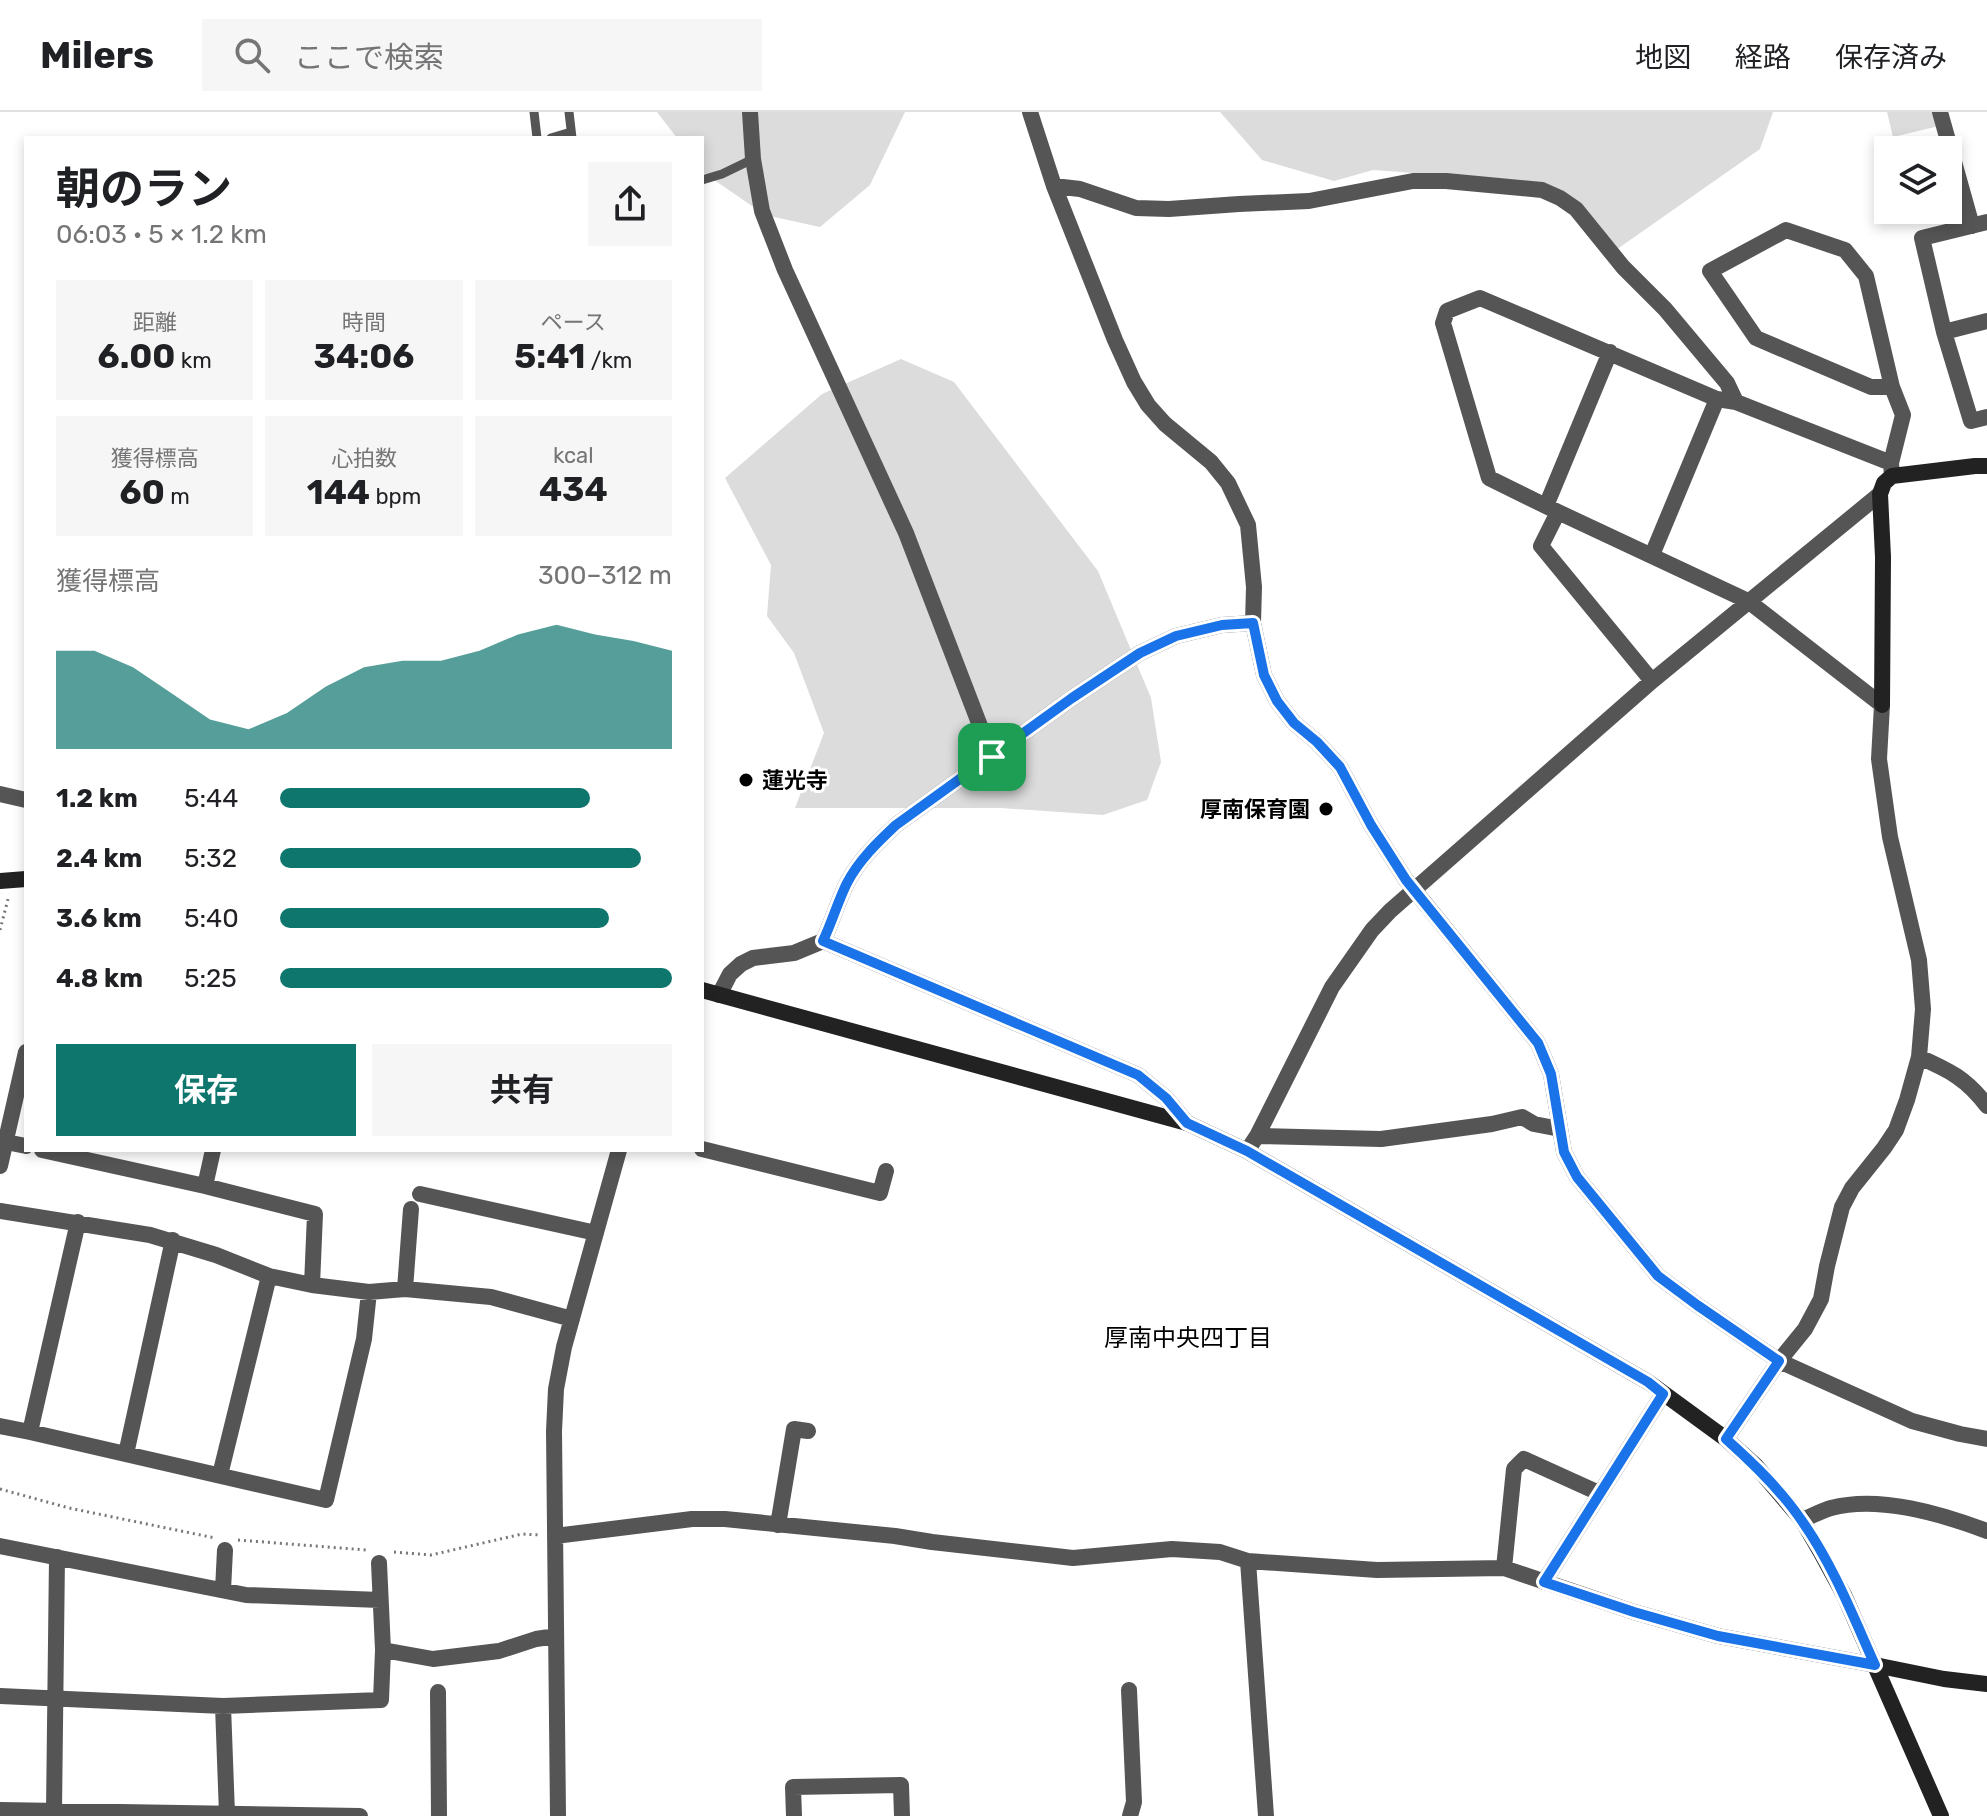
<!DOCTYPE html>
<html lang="ja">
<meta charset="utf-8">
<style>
body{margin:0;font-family:Rubik,"Noto Sans JP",sans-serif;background:#f6f6f6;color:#202124;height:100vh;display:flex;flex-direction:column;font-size:30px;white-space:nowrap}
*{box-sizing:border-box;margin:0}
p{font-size:26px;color:#757577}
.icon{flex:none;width:44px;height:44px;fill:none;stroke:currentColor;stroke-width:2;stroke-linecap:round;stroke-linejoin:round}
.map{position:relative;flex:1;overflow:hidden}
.panel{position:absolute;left:24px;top:24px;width:680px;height:1016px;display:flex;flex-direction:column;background:#fff;border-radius:0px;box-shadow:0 4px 12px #0003}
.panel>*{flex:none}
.controls{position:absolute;left:1874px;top:24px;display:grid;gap:16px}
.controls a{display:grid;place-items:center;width:88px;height:88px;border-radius:0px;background:#fff;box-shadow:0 4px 12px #0003;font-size:40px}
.pin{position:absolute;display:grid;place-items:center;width:68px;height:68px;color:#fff;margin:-34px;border-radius:16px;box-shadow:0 4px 12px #0006}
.round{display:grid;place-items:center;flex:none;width:84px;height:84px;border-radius:0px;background:#f6f6f6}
.summary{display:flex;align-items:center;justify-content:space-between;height:136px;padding:0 32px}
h1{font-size:44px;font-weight:700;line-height:60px}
.stats{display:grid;grid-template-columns:repeat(3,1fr);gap:12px;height:136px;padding:8px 32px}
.stats div{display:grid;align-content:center;border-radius:0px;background:#f6f6f6;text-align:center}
.stats b{font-size:34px;font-weight:700}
.stats small{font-size:22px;font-weight:400}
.stats p{font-size:22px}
.chart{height:224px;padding:16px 32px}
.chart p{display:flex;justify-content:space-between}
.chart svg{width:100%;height:144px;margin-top:8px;fill:#0f766e;opacity:.7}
.action{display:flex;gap:16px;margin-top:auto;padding:16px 32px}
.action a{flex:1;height:92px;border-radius:0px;background:#0f766e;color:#fff;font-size:32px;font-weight:700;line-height:92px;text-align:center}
.action a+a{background:#f6f6f6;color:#202124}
ul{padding:0 32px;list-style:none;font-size:26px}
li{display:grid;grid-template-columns:128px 96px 1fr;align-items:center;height:60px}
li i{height:20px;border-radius:10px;background:#0f766e}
header{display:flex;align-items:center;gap:48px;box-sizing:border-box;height:112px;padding:0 40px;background:#fff;border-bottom:2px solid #e0e0e0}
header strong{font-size:38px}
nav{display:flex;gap:44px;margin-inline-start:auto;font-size:28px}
.search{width:560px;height:72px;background:#f6f6f6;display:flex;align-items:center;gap:20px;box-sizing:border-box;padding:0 28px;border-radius:0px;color:#757577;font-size:30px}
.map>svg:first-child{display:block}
.green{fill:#dcdcdc}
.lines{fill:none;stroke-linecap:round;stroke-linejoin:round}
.path{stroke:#777;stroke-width:3;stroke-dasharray:2 4;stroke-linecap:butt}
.lane{stroke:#555;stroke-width:9}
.street{stroke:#555;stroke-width:16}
.secondary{stroke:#222;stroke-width:16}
.street-bridge{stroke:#555;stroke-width:16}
.route-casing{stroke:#fff;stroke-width:16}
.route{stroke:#1a73e8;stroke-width:10}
.poi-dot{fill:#000;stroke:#fff;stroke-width:3}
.labels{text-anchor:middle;stroke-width:6;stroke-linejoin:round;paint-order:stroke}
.poi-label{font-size:22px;font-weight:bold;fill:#000;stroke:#fff;text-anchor:start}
.neighbourhood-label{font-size:24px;fill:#000;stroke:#fff}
</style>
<header>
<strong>Milers</strong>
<div class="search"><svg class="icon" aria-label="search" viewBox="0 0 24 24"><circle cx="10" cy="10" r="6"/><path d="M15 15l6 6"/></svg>ここで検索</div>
<nav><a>地図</a><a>経路</a><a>保存済み</a></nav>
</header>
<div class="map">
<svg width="1987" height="1704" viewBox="0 0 1987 1704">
<rect width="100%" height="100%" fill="#fff"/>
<path class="green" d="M657,0H905L870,73L820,115L765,103L704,61L702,58V26H677Z
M1220,0H1773L1760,37L1613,140L1550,76L1467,65L1373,58L1334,69L1262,48Z
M1887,0H1935L1939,14L1893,25Z
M901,247L954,270L1098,459L1151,586L1161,650L1147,688L1103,703L1001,696H795L824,621L794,541L767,504L771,453L725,366L822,282Z"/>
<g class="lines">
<path class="path" d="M0,818L8,787
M0,1377L69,1396L215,1426
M238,1428L366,1438
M394,1440L431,1443L522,1422L540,1423"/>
<path class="lane" d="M534,0L537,26
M569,0L572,26
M551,26L571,20
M702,68L722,62L753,47"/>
<path class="street" d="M750,0L753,47L762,99L785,158L906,421L992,645
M1030,0L1054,74L1115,228L1134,270L1148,293L1165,312L1211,350L1228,371L1248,413L1254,475L1253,511L1264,563L1277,589L1294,611L1317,630L1340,655L1371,713L1406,768
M1940,0L1972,114
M1054,74L1080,77L1136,96L1169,97L1239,92L1309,89L1413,69H1446L1542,78L1560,86L1576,97L1623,155L1665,197L1727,271L1736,290
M1987,110L1922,126L1944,220L1971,309L1987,305
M1944,220L1987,209
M1891,351L1903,303L1892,275L1866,164L1845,138L1786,118L1710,159L1756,226L1871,275H1892
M1546,394L1610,240
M1558,400L1541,434L1652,569
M1652,443L1717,287
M0,682L26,688
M1424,790L1538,931L1551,962L1564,1040L1577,1065L1658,1164L1697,1193L1779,1249L1912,1309L1960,1322L1987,1327
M823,829L1138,963L1166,986L1187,1011
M719,883L730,862L741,852L753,846L794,841L823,829C832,810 838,789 847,771C859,748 877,731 896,713L1072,586L1140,541L1176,524L1222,513L1253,511
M1919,945C1949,958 1967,967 1987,994
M1257,1024L1381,1027L1492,1012L1522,1005L1534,1012L1560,1017
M6,1030L26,1034
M702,1037L880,1081L886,1059
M42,1038L205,1074
M213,1038L205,1074L315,1102L312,1173
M1247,1039L1257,1024L1332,875L1372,818L1390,799L1652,569L1880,382
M0,1054L26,940
M420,1082L596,1121
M0,1099L150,1123L216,1143L269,1164L312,1173L369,1180L405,1177L491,1185L572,1207
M405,1177L411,1097
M0,1314L30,1320L78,1110
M30,1320L326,1388L364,1227L369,1180
M1726,1327L1779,1249L1805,1217L1821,1187L1827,1154L1842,1095L1852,1076L1884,1036L1896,1018L1907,988L1919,945L1923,897L1919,848L1890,725L1879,647L1882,593L1748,489L1558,400L1489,366L1443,211L1447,199L1480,186L1717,287L1736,290L1891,351L1892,364
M126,1342L173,1128
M220,1363L269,1164
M1802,1408C1812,1404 1821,1399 1831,1396C1880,1383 1942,1402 1987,1419
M778,1413L794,1317L808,1319
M555,1424L692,1407H725L895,1424L932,1430L1073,1446L1172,1437L1220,1440L1248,1449L1377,1458L1504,1456L1634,1500L1718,1524L1875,1553
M0,1434L246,1483L380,1488
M1248,1449L1266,1704
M379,1451L383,1538
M1504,1456L1514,1357L1524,1347L1599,1381
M1544,1470L1663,1282
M223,1478L225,1438
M1129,1578L1134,1690L1130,1704
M438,1580L439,1704
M0,1584L223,1594L381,1588L383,1538L433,1547L499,1539L536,1527L556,1524
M223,1594L227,1702
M0,1698L360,1704
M54,1699L57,1445
M558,1704L554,1319L556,1277L564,1235L619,1038
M794,1704L793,1675L901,1673L902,1704"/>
<path class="secondary" d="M1882,593L1883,445L1880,382L1884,371L1892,364L1975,354H1987
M0,769L26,767
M702,878L1187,1011L1247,1039L1648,1270L1726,1327L1756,1354L1802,1408L1820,1439L1844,1483L1941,1704
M1875,1553L1944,1567L1987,1572"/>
<path class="street-bridge" d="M1406,768L1424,790"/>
</g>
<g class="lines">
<defs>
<path id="route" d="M1253,511L1264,563L1277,589L1294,611L1317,630L1340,655L1371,713L1406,768L1538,931L1551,962L1564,1040L1577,1065L1658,1164L1697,1193L1779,1249L1726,1327C1754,1352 1781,1378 1802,1409C1833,1453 1853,1504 1875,1553L1718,1524L1634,1500L1544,1470L1663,1282L1648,1270L1247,1039L1187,1011L1166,986L1138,963L823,829C832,810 838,789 847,771C859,748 877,731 896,713L1072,586L1140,541L1176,524L1222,513Z"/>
</defs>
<use href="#route" class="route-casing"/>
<use href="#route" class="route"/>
</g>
<g class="poi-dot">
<circle cx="746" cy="668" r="8"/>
<circle cx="1326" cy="697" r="8"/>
</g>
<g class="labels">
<g class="poi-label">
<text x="762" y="676">蓮光寺</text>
<text x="1310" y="705" text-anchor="end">厚南保育園</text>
</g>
<g class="neighbourhood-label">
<text x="1188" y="1234">厚南中央四丁目</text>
</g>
</g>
</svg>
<div class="controls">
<a><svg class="icon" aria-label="layers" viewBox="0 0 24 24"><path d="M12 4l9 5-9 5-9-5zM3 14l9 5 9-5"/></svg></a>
</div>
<div class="pin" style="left:992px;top:645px;background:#1e9e55"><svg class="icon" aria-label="arrive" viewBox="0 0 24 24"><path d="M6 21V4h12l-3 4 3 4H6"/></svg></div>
<section class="panel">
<div class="summary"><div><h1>朝のラン</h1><p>06:03 · 5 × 1.2 km</p></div><a class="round"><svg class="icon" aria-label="share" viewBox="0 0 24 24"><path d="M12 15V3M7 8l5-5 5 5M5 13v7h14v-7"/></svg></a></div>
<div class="stats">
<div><p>距離</p><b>6.00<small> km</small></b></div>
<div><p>時間</p><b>34:06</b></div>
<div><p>ペース</p><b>5:41<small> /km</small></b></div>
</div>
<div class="stats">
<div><p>獲得標高</p><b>60<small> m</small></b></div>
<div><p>心拍数</p><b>144<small> bpm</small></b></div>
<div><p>kcal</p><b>434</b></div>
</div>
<div class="chart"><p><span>獲得標高</span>300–312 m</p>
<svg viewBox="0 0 160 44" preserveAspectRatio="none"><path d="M0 44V14L10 14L20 19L30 27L40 35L50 38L60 33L70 25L80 19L90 17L100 17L110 14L120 9L130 6L140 9L150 11L160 14V44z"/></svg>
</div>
<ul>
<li><b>1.2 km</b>5:44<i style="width:79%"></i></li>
<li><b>2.4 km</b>5:32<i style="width:92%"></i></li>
<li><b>3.6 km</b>5:40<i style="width:84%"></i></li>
<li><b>4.8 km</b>5:25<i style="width:100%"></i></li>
</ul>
<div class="action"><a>保存</a><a>共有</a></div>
</section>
</div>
